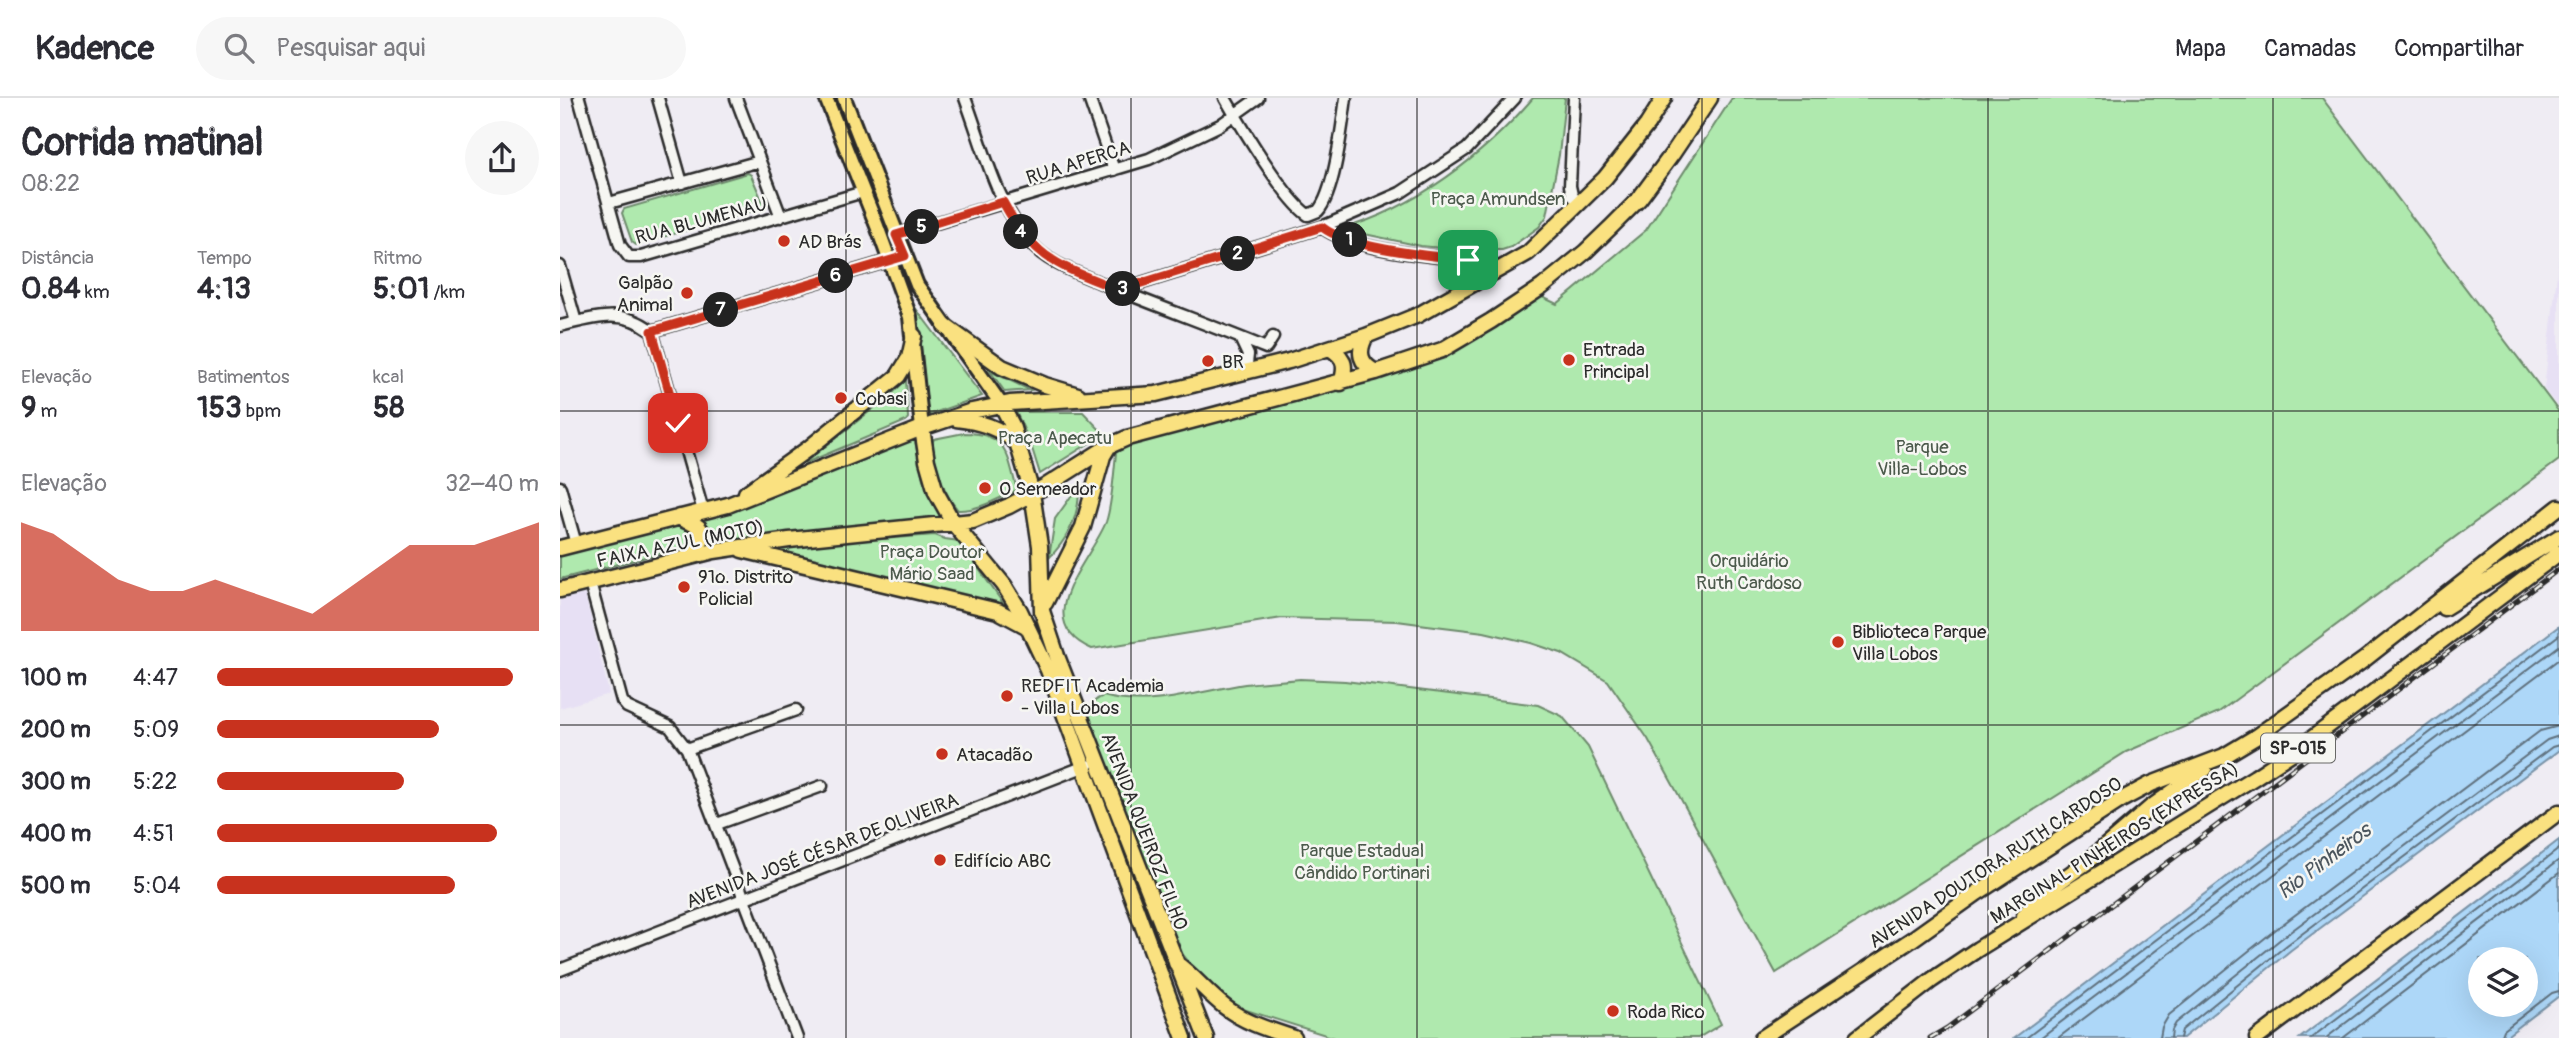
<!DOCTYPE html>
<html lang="pt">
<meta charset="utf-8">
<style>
body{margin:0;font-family:Pangolin,sans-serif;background:#f7f7f7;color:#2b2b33;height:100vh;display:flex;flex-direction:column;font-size:26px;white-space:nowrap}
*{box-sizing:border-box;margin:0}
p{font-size:23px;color:#7c7c81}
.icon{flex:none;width:38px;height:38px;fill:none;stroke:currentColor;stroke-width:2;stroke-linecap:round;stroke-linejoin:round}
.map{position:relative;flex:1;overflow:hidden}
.drawer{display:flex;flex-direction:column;background:#fff;width:560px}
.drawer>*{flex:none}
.controls{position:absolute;left:1908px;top:849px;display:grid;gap:14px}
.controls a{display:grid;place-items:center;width:70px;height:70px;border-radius:50%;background:#fff;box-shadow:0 7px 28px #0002;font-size:35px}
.pin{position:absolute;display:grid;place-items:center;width:60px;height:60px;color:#fff;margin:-30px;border-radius:14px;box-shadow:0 4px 10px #0006}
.km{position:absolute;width:35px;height:35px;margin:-18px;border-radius:50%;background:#222;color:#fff;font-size:19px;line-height:35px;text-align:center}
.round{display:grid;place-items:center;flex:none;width:74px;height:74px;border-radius:37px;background:#f7f7f7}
.summary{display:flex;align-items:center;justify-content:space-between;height:119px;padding:0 21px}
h1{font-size:38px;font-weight:700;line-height:52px}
.stats{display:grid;grid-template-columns:repeat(3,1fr);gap:10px;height:119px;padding:7px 21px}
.stats div{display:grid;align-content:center}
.stats b{font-size:30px;font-weight:700}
.stats small{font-size:19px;font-weight:400}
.stats p{font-size:19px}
.chart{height:196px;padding:14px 21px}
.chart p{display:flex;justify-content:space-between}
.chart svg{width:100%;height:126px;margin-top:7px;fill:#c8321e;opacity:.7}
ul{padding:0 21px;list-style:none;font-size:23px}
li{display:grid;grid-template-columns:112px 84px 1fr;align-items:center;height:52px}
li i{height:18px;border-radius:9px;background:#c8321e}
header{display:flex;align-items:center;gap:42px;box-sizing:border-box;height:98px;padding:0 35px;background:#fff;border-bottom:2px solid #e1e1e2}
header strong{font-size:33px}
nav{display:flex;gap:38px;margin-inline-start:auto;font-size:24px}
.search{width:490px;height:63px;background:#f7f7f7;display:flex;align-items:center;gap:18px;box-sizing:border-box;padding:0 24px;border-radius:38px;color:#7c7c81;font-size:26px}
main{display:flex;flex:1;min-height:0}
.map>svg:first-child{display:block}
.built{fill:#e7e0f4}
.green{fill:#afe9ae;stroke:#6d8a6c;stroke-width:2}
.water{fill:#add7f8;stroke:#7992a6;stroke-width:2;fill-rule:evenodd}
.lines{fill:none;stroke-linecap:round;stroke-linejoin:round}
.shore{stroke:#5f707d;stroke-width:2}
.minor-casing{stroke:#2b2b2b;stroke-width:15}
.major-casing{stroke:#2b2b2b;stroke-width:18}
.highway-casing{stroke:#2b2b2b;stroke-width:19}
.minor{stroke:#f6f6f2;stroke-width:10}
.major{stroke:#fae180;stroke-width:12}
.highway{stroke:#fae180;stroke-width:14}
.rail-casing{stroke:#2b2b2b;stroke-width:5}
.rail{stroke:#f6f6f2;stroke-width:2.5;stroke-dasharray:8;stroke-linecap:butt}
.route-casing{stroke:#fff;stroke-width:14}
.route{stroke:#c8321e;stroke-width:9}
.grid{fill:none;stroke:#2b2b2b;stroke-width:2;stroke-opacity:0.55}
.poi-dot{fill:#c8321e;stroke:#f6f6f2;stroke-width:2.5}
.labels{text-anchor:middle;stroke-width:5;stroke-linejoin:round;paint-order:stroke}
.shield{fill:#f6f6f2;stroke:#686867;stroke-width:2}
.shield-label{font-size:18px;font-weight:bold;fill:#2b2b2b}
.street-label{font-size:19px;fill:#2b2b2b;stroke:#f6f6f2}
.park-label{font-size:19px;fill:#4c5a4c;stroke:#f6f6f2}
.poi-label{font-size:19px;fill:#2b2b2b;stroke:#f6f6f2;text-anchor:start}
.water-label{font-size:21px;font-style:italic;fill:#4c565e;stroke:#f6f6f2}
</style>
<header>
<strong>Kadence</strong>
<div class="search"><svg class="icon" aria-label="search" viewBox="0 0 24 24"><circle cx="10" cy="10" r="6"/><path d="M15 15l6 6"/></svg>Pesquisar aqui</div>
<nav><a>Mapa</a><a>Camadas</a><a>Compartilhar</a></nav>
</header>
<main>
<section class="drawer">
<div class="summary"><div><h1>Corrida matinal</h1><p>08:22</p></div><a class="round"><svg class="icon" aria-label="share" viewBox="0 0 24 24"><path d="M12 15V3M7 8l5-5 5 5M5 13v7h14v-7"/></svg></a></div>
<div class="stats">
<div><p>Distância</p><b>0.84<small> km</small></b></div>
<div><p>Tempo</p><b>4:13</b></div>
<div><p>Ritmo</p><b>5:01<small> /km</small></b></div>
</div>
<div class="stats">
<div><p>Elevação</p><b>9<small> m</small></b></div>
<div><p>Batimentos</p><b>153<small> bpm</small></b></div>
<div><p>kcal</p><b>58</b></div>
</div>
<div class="chart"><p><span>Elevação</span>32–40 m</p>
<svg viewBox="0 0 160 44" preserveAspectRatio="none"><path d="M0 44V6L10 10L20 18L30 26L40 30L50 30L60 26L70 30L80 34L90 38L100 30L110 22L120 14L130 14L140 14L150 10L160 6V44z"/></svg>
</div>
<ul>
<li><b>100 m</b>4:47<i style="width:92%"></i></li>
<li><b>200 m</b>5:09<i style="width:69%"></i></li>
<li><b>300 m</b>5:22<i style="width:58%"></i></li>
<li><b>400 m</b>4:51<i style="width:87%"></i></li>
<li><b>500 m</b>5:04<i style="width:74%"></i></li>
</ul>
</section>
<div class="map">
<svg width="1999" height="940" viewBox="0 0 1999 940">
<rect width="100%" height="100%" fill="#efecf3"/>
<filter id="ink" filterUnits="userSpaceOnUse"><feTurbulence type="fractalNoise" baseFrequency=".0143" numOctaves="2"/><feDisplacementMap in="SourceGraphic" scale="14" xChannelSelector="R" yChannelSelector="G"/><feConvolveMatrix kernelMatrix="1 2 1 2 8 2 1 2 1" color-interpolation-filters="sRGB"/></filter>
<g filter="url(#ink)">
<path class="built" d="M1999,158V311L1984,291Z
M25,496L49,596L0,610V502Z"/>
<path class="green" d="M973,0H1005L999,57L987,118L979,129L951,149L942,152H902L861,148L781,131C855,111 924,57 973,0Z
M1172,0H1762L1999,314V362L1659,614L1566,654L1216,875L1088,641L1048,583L1001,555L971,545L924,534L867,527L837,523L722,520L532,551C467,523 531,462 546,424C552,407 554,374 556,355L572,343L807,281L897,252L978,197L997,206L1086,132Z
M188,75L191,77L204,107L203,110L76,147L72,144L62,115L64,111Z
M357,212L422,298L368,317Z
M430,273L470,292L445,294Z
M346,281L348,320L346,323L243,366L333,295Z
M456,314H523L544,336L480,376L471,347Z
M404,335C448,335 447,356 457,392C439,400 418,413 398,412C383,396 375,366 372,345L374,341Z
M351,342L355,343L363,381L380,418L377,420L146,448L147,432L142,423H139L138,420Z
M519,387C520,415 509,440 489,460L495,421Z
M121,428L131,429L137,439L129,448L0,481V456L96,431Z
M375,437L385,441L399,443L445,508L209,451L212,449Z
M740,581L785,583L978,607L1002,618L1028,649L1161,926L1138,940H775L686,912L662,898L642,880L619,852L530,627C527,612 528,605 543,598C588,611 640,593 685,586C703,584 722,583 740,581Z"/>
<path class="water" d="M1999,528V652L1731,852L1623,940H1454Z
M1999,742V898L1944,940H1740ZM1920,861H1965V906H1920Z"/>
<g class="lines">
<path class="shore" d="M1466,940L1999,537
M1480,940L1999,548
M1498,940L1999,561
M1600,940L1602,929L1609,917L1715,832L1980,633L1999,628
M1611,940L1612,932L1616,925L1722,840L1987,642L1999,638
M1620,940L1622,932L1727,847L1992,649L1999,647
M1751,940L1999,751
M1766,940L1999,762
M1783,940L1999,775
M1941,940L1944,932L1992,895L1999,893"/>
<defs>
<path id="minor" d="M19,0L60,147L69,159H81L303,94
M98,0L122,85
M176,0L221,119
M405,0C423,48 435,102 468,142C487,166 518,175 546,187C599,209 653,228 706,250L713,239
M529,0L554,72
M665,0C680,26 725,102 748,117L758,113C775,94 782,27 786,0
M1014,0L1010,88L1012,97L1019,106
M49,105L200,63
M762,129C793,154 887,160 928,164L936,174
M336,137L589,61L660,27L698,0
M0,168L16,224
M559,192L762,129L840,95L907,51L955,0
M0,228C33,220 62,209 92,233
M92,233L345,158
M92,233L143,413
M680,240L688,257L686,274
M0,389L16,446
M30,485L62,603L67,609L110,629L127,651L237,940
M127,651L236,612
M157,726L262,688
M0,872L528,667"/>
<path id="major" d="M266,0L317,128L350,219L362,330
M284,0L357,187L441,306"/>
<path id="highway" d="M385,228L442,269L485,287L518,297
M806,238C797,254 800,266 816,274
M771,251C786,260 786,270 781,285
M441,306L452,327L472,395L480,448L482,513L497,558L646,940
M396,321C421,324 438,329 457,345
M362,330L367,363L376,394L394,426L444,487L460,513L488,572L624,940
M186,395L249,350L338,278L349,260L354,238
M119,419C129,427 144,424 142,442L127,459
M0,450L168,407L362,330L412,313L450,305L596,296L729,263L806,238L858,217L968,155L1045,80L1087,27L1104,0
M182,452L438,513L466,528
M0,492L154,453L229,442L413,423L449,408L486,388L549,348L567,340L816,274L882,252L931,223L982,189L1025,154L1052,128L1079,101L1113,55L1150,0
M485,505L523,429L543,358L549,348
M1884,510L1999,439
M1464,818L1478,799L1527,764L1590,710L1645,671
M616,865C634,878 647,895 665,909C685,925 710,932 734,940
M1202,940L1351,842L1417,795L1561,702L1591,686L1664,658L1694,640L1805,561L1999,409
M1297,940L1372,882L1418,851L1695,679L1739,650L1999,455
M1697,940L1999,714"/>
</defs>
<use href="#minor" class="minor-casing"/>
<use href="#major" class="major-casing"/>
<use href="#highway" class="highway-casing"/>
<use href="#minor" class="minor"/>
<use href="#major" class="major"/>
<use href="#highway" class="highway"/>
<defs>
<path id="rail" d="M1370,940L1387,930L1999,471"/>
</defs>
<use href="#rail" class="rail-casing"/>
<use href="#rail" class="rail"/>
</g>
</g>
<g class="lines" filter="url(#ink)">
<defs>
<path id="route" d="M118,325L92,233L345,158L336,137L443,104C475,163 501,168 559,192L762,129C790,151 872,158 908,162"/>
</defs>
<use href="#route" class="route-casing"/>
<use href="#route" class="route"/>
</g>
<path class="grid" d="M286,0V940M571,0V940M857,0V940M1142,0V940M1428,0V940M1713,0V940M0,313H1999M0,627H1999"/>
<g class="poi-dot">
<circle cx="224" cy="143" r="7"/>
<circle cx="127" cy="195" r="7"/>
<circle cx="1009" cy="262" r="7"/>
<circle cx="648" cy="263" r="7"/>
<circle cx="281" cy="300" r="7"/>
<circle cx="425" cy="390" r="7"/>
<circle cx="124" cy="489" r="7"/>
<circle cx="1278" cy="544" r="7"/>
<circle cx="447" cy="598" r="7"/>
<circle cx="382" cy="656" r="7"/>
<circle cx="380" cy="762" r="7"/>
<circle cx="1053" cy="913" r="7"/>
</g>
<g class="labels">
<rect class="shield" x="1701" y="635.5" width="74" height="29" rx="5"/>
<g class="shield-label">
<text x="1738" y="656">SP-015</text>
</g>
<g class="street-label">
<text transform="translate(518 64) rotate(-17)" y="7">RUA APERCA</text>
<text transform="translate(141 122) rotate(-15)" y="7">RUA BLUMENAU</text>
<text transform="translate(120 445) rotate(-12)" y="7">FAIXA AZUL (MOTO)</text>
<text transform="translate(585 733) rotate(69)" y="7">AVENIDA QUEIROZ FILHO</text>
<text transform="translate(1554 744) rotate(-32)" y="7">MARGINAL PINHEIROS (EXPRESSA)</text>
<text transform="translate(262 752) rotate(-21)" y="7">AVENIDA JOSÉ CÉSAR DE OLIVEIRA</text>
<text transform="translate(1435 764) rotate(-33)" y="7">AVENIDA DOUTORA RUTH CARDOSO</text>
</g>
<g class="park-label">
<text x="938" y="107">Praça Amundsen</text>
<text x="495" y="346">Praça Apecatu</text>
<text x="1362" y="355">Parque<tspan x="1362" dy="22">Villa-Lobos</tspan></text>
<text x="372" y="460">Praça Doutor<tspan x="372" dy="22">Mário Saad</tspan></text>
<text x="1189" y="469">Orquidário<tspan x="1189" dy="22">Ruth Cardoso</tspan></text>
<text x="802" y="759">Parque Estadual<tspan x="802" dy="22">Cândido Portinari</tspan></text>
</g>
<g class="poi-label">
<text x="238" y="150">AD Brás</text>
<text x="113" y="191" text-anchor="end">Galpão<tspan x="113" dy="22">Animal</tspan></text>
<text x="1023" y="258">Entrada<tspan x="1023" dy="22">Principal</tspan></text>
<text x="662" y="270">BR</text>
<text x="295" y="307">Cobasi</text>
<text x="439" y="397">O Semeador</text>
<text x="138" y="485">91o. Distrito<tspan x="138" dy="22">Policial</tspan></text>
<text x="1292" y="540">Biblioteca Parque<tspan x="1292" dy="22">Villa Lobos</tspan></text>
<text x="461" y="594">REDFIT Academia<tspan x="461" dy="22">- Villa Lobos</tspan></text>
<text x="396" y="663">Atacadão</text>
<text x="394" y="769">Edifício ABC</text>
<text x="1067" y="920">Roda Rico</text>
</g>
<g class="water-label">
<text transform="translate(1764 763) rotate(-37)" y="7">Rio Pinheiros</text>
</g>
</g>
</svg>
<div class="controls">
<a><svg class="icon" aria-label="layers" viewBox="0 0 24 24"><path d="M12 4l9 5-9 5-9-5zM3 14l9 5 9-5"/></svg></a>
</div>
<div class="pin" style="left:908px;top:162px;background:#1e9e55"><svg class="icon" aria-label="arrive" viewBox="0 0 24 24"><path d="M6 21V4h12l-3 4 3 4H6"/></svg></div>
<div class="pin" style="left:118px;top:325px;background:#d93025"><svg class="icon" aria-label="check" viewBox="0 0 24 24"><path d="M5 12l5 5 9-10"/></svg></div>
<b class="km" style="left:790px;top:142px">1</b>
<b class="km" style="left:678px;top:156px">2</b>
<b class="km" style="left:563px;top:191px">3</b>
<b class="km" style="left:461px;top:134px">4</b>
<b class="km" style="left:362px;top:129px">5</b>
<b class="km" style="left:276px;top:178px">6</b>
<b class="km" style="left:161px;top:212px">7</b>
</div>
</main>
